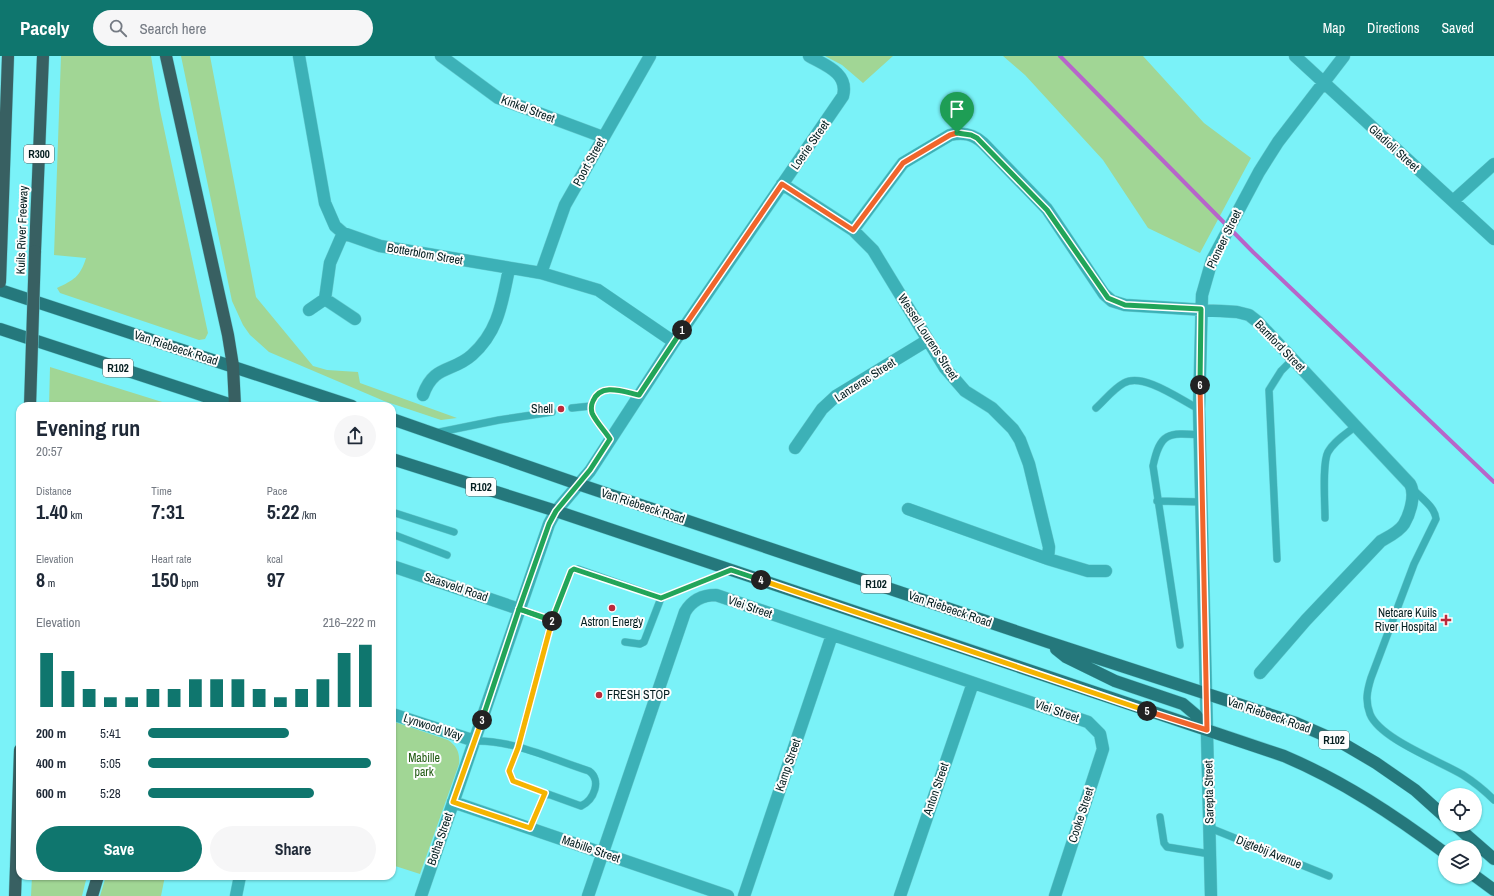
<!DOCTYPE html>
<meta charset="utf-8">
<style>
body{margin:0;font-family:"Archivo Narrow",sans-serif;background:#f6f6f7;color:#1f2937;height:100vh;display:flex;flex-direction:column;font-size:15px;white-space:nowrap}
*{box-sizing:border-box;margin:0}
p{font-size:13px;color:#747a83}
.icon{flex:none;width:22px;height:22px;fill:none;stroke:currentColor;stroke-width:2;stroke-linecap:round;stroke-linejoin:round}
.map{position:relative;flex:1;overflow:hidden}
.drawer{position:absolute;left:16px;top:346px;width:380px;height:478px;display:flex;flex-direction:column;background:#fff;border-radius:12px;box-shadow:0 1px 3px #0004}
.drawer>*{flex:none}
.controls{position:absolute;left:1438px;top:732px;display:grid;gap:8px}
.controls a{display:grid;place-items:center;width:44px;height:44px;border-radius:50%;background:#fff;box-shadow:0 1px 3px #0004;font-size:20px}
.pin{position:absolute;display:grid;place-items:center;width:34px;height:34px;color:#fff;margin:-41px -17px;border-radius:50% 50% 50% 0;rotate:-45deg;box-shadow:0 0 4px #0007}
.pin .icon{rotate:45deg}
.km{position:absolute;width:20px;height:20px;margin:-10px;border-radius:50%;background:#222;color:#fff;font-size:11px;line-height:20px;text-align:center}
.round{display:grid;place-items:center;flex:none;width:42px;height:42px;border-radius:21px;background:#f6f6f7}
.head{display:flex;align-items:center;justify-content:space-between;height:68px;padding:0 20px}
h1{font-size:22px;font-weight:700;line-height:30px}
.metrics{display:grid;grid-template-columns:repeat(3,1fr);gap:6px;height:68px;padding:4px 20px}
.metrics div{display:grid;align-content:center}
.metrics b{font-size:20px;font-weight:700}
.metrics small{font-size:11px;font-weight:400}
.metrics p{font-size:11px}
.chart{height:112px;padding:8px 20px}
.chart p{display:flex;justify-content:space-between}
.chart svg{width:100%;height:72px;margin-top:4px;stroke:#0f766e;stroke-width:6}
.button{display:flex;gap:8px;margin-top:auto;padding:8px 20px}
.button a{flex:1;height:46px;border-radius:24px;background:#0f766e;color:#fff;font-size:16px;font-weight:700;line-height:46px;text-align:center}
.button a+a{background:#f6f6f7;color:#1f2937}
ul{padding:0 20px;list-style:none;font-size:13px}
li{display:grid;grid-template-columns:64px 48px 1fr;align-items:center;height:30px}
li i{height:10px;border-radius:5px;background:#0f766e}
header{display:flex;align-items:center;gap:24px;box-sizing:border-box;height:56px;padding:0 20px;background:#0f766e;color:#fff}
header strong{font-size:19px}
nav{display:flex;gap:22px;margin-inline-start:auto;font-size:14px}
.search{width:280px;height:36px;background:#f6f6f7;display:flex;align-items:center;gap:10px;box-sizing:border-box;padding:0 14px;border-radius:22px;color:#747a83;font-size:15px}
.map>svg:first-child{display:block}
.green{fill:#a1d695}
.lines{fill:none;stroke-linecap:round;stroke-linejoin:round}
.stream{stroke:#b765ca;stroke-width:4}
.service-casing{stroke:#65ccd1;stroke-width:8}
.minor-casing{stroke:#65ccd1;stroke-width:13}
.primary-casing{stroke:#65ccd1;stroke-width:13}
.motorway-casing{stroke:#65ccd1;stroke-width:13}
.service{stroke:#3cb1b7;stroke-width:7}
.minor{stroke:#3cb1b7;stroke-width:12}
.primary{stroke:#25787c;stroke-width:12}
.motorway{stroke:#386062;stroke-width:12}
.motorway-bridge-casing{stroke:#65ccd1;stroke-width:13;stroke-linecap:butt}
.motorway-bridge{stroke:#386062;stroke-width:12}
.split-1-casing{stroke:#fff;stroke-width:8}
.split-2-casing{stroke:#fff;stroke-width:8}
.split-3-casing{stroke:#fff;stroke-width:8}
.split-4-casing{stroke:#fff;stroke-width:8}
.split-5-casing{stroke:#fff;stroke-width:8}
.split-6-casing{stroke:#fff;stroke-width:8}
.split-7-casing{stroke:#fff;stroke-width:8}
.split-1{stroke:#f0652b;stroke-width:5}
.split-2{stroke:#22a559;stroke-width:5}
.split-3{stroke:#f5b400;stroke-width:5}
.split-4{stroke:#22a559;stroke-width:5}
.split-5{stroke:#f5b400;stroke-width:5}
.split-6{stroke:#f0652b;stroke-width:5}
.split-7{stroke:#22a559;stroke-width:5}
.poi-dot{fill:#bb2a3c;stroke:#fdfdfd;stroke-width:1.5}
.labels{text-anchor:middle;stroke-width:4;stroke-linejoin:round;paint-order:stroke}
.shield{fill:#fdfdfd;stroke:#4f6162;stroke-width:1}
.shield-label{font-size:11px;font-weight:bold;fill:#041e20}
.street-label{font-size:12px;fill:#041e20;stroke:#fdfdfd}
.poi-label{font-size:12px;fill:#041e20;stroke:#fdfdfd;text-anchor:end}
.park-label{font-size:12px;fill:#225b13;stroke:#fdfdfd}
</style>
<header>
<strong>Pacely</strong>
<div class="search"><svg class="icon" aria-label="search" viewBox="0 0 24 24"><circle cx="10" cy="10" r="6"/><path d="M15 15l6 6"/></svg>Search here</div>
<nav><a>Map</a><a>Directions</a><a>Saved</a></nav>
</header>
<div class="map">
<svg width="1494" height="840" viewBox="0 0 1494 840">
<rect width="100%" height="100%" fill="#7af2f8"/>
<path class="green" d="M61,0H151L160,54L208,277L205,283L199,284L60,237L57,232C74,224 80,221 86,202L54,199Z
M181,0H210L256,241L313,310L327,314L358,316L360,327L457,362L441,364L384,345L269,296L250,279L243,269L232,245Z
M825,0H893L863,27L842,9Z
M1003,0H1143L1204,67L1251,102L1200,197L1148,172L1103,104L1025,19Z
M50,311L175,350H49Z
M392,665L448,684C457,690 460,697 459,708L420,818L392,809Z
M32,820H87L82,840H31Z
M106,820H165L161,840H100Z"/>
<g class="lines">
<path class="stream" d="M1060,0L1253,196L1494,426"/>
<defs>
<path id="service" d="M572,352L591,350
M1096,352C1105,344 1113,333 1124,327C1143,316 1181,344 1199,353
M435,377L499,364L552,356
M610,383C605,375 596,366 592,357C591,353 591,349 593,345C601,326 624,336 639,339
M1413,433C1421,442 1435,451 1436,463L1414,508L1371,622C1367,635 1365,645 1370,658C1380,683 1440,705 1463,719C1474,726 1485,735 1494,744
M1157,445L1202,446
M392,456L454,476
M1325,462C1325,447 1322,407 1328,396C1334,385 1347,377 1356,370
M392,478L447,499
M1277,503L1269,334L1281,315L1293,303
M519,553L552,564
M625,586L640,588L644,586L661,542
M1180,589L1153,410C1160,377 1168,376 1200,379
M475,685C513,684 552,703 589,715C602,724 594,744 581,750L545,737
M1160,761L1164,787L1167,791L1210,798
M530,772L545,737L513,725L509,715L518,692L552,564L571,515L578,513L661,542L731,514
M1210,772L1329,820"/>
<path id="minor" d="M299,0L325,147L335,170L343,177L380,190L541,217L598,234L674,286
M441,0L498,42L603,81
M1295,0L1494,183
M782,128L853,174L873,194L945,312L965,335L992,352L1013,373L1020,384L1029,408L1049,491L1048,503
M1453,145L1494,108
M853,174L903,107L950,79C963,76 973,78 983,87L1047,153L1104,238L1112,245L1125,249L1237,256L1249,259L1258,266L1410,428C1416,438 1410,458 1404,468C1399,476 1388,481 1381,485L1306,564L1260,617
M343,177L330,207L325,243L355,263
M541,217L565,149L650,0
M309,254L325,243
M423,339C434,308 452,317 472,299C499,275 502,246 509,213
M795,392L822,353L836,340L928,284
M908,453L1048,503L1088,515H1106
M392,510L519,553
M392,658L475,685
M453,746L728,840
M236,840L240,820
M421,840L549,468L556,455L590,415L674,286L843,40C849,17 825,9 809,0
M588,840L685,556C692,544 702,539 716,539L1088,666L1100,678L1103,693L1055,840
M744,840L832,579
M900,840L973,627
M1211,840L1199,353L1202,239L1212,204L1259,116L1278,86L1344,0"/>
<path id="primary" d="M0,234L352,350
M0,273L235,350
M392,363L578,428L1048,586L1296,667L1342,687L1376,707L1415,734L1445,761
M392,403L556,455L1284,700C1343,725 1394,759 1445,797
M1056,593L1066,601L1115,625L1183,648L1196,659L1207,674
M1455,769L1494,803
M1475,820L1494,834"/>
<path id="motorway" d="M166,0L228,279L233,310L235,350
M35,195L43,0
M0,226L8,0
M15,840L20,694
M92,840L98,820"/>
</defs>
<use href="#service" class="service-casing"/>
<use href="#minor" class="minor-casing"/>
<use href="#primary" class="primary-casing"/>
<use href="#motorway" class="motorway-casing"/>
<use href="#service" class="service"/>
<use href="#minor" class="minor"/>
<use href="#primary" class="primary"/>
<use href="#motorway" class="motorway"/>
<defs>
<path id="motorway-bridge" d="M30,350L35,195"/>
</defs>
<use href="#motorway-bridge" class="motorway-bridge-casing"/>
<use href="#motorway-bridge" class="motorway-bridge"/>
</g>
<g class="lines">
<defs>
<path id="split-1" d="M682,274L782,128L853,174L903,107L950,79L957,77"/>
<path id="split-2" d="M552,565L519,553L549,468L556,455L590,414L610,383C605,375 596,366 592,357C591,353 591,349 593,345C601,326 624,336 639,339L682,274"/>
<path id="split-3" d="M482,664L453,746L530,772L545,737L513,725L509,715L518,692L552,565"/>
<path id="split-4" d="M482,664L519,553L552,564L571,515L574,513L661,542L731,514L761,524"/>
<path id="split-5" d="M761,524L1147,655"/>
<path id="split-6" d="M1147,655L1207,674L1200,329"/>
<path id="split-7" d="M957,77L971,79L977,82L1047,154L1108,242L1125,249L1201,253L1200,329"/>
</defs>
<use href="#split-1" class="split-1-casing"/>
<use href="#split-2" class="split-2-casing"/>
<use href="#split-3" class="split-3-casing"/>
<use href="#split-4" class="split-4-casing"/>
<use href="#split-5" class="split-5-casing"/>
<use href="#split-6" class="split-6-casing"/>
<use href="#split-7" class="split-7-casing"/>
<use href="#split-1" class="split-1"/>
<use href="#split-2" class="split-2"/>
<use href="#split-3" class="split-3"/>
<use href="#split-4" class="split-4"/>
<use href="#split-5" class="split-5"/>
<use href="#split-6" class="split-6"/>
<use href="#split-7" class="split-7"/>
</g>
<g class="poi-dot">
<circle cx="561" cy="353" r="4"/>
<circle cx="612" cy="552" r="4"/>
<path d="M1444 558h4v4h4v4h-4v4h-4v-4h-4v-4h4z"/>
<circle cx="599" cy="639" r="4"/>
</g>
<g class="labels">
<g class="shield">
<rect x="24" y="89" width="30" height="18" rx="3"/>
<rect x="103" y="303" width="30" height="18" rx="3"/>
<rect x="466" y="422" width="30" height="18" rx="3"/>
<rect x="861" y="519" width="30" height="18" rx="3"/>
<rect x="1319" y="675" width="30" height="18" rx="3"/>
</g>
<g class="shield-label">
<text x="39" y="102">R300</text>
<text x="118" y="316">R102</text>
<text x="481" y="435">R102</text>
<text x="876" y="532">R102</text>
<text x="1334" y="688">R102</text>
</g>
<g class="street-label">
<text transform="translate(528 53) rotate(21)" y="4">Kinkel Street</text>
<text transform="translate(810 89) rotate(-55)" y="4">Loerie Street</text>
<text transform="translate(1394 92) rotate(42)" y="4">Gladioli Street</text>
<text transform="translate(589 106) rotate(-61)" y="4">Poort Street</text>
<text transform="translate(22 174) rotate(-88)" y="4">Kuils River Freeway</text>
<text transform="translate(1224 183) rotate(-64)" y="4">Pioneer Street</text>
<text transform="translate(425 198) rotate(10)" y="4">Botterblom Street</text>
<text transform="translate(928 281) rotate(57)" y="4">Wessel Lourens Street</text>
<text transform="translate(1280 290) rotate(46)" y="4">Bamford Street</text>
<text transform="translate(176 292) rotate(18)" y="4">Van Riebeeck Road</text>
<text transform="translate(865 324) rotate(-33)" y="4">Lanzerac Street</text>
<text transform="translate(643 450) rotate(18)" y="4">Van Riebeeck Road</text>
<text transform="translate(456 531) rotate(19)" y="4">Saasveld Road</text>
<text transform="translate(750 551) rotate(19)" y="4">Vlei Street</text>
<text transform="translate(950 553) rotate(19)" y="4">Van Riebeeck Road</text>
<text transform="translate(1057 655) rotate(19)" y="4">Vlei Street</text>
<text transform="translate(1269 659) rotate(19)" y="4">Van Riebeeck Road</text>
<text transform="translate(433 671) rotate(18)" y="4">Lynwood Way</text>
<text transform="translate(788 709) rotate(-71)" y="4">Kamp Street</text>
<text transform="translate(936 733) rotate(-71)" y="4">Anton Street</text>
<text transform="translate(1209 736) rotate(-91)" y="4">Sarepta Street</text>
<text transform="translate(1081 759) rotate(-72)" y="4">Cooke Street</text>
<text transform="translate(440 783) rotate(-71)" y="4">Botha Street</text>
<text transform="translate(591 793) rotate(19)" y="4">Mabille Street</text>
<text transform="translate(1269 796) rotate(22)" y="4">Digtebij Avenue</text>
</g>
<g class="poi-label">
<text x="553" y="357">Shell</text>
<text x="1437" y="561">Netcare Kuils<tspan x="1437" dy="14">River Hospital</tspan></text>
<text x="612" y="570" text-anchor="middle">Astron Energy</text>
<text x="607" y="643" text-anchor="start">FRESH STOP</text>
</g>
<g class="park-label">
<text x="424" y="706">Mabille<tspan x="424" dy="14">park</tspan></text>
</g>
</g>
</svg>
<div class="controls">
<a><svg class="icon" aria-label="locate" viewBox="0 0 24 24"><circle cx="12" cy="12" r="6"/><path d="M12 2v4M12 18v4M2 12h4M18 12h4"/></svg></a>
<a><svg class="icon" aria-label="layers" viewBox="0 0 24 24"><path d="M12 4l9 5-9 5-9-5zM3 14l9 5 9-5"/></svg></a>
</div>
<div class="pin" style="left:957px;top:77px;background:#1e9e55"><svg class="icon" aria-label="arrive" viewBox="0 0 24 24"><path d="M6 21V4h12l-3 4 3 4H6"/></svg></div>
<b class="km" style="left:682px;top:274px">1</b>
<b class="km" style="left:552px;top:565px">2</b>
<b class="km" style="left:482px;top:664px">3</b>
<b class="km" style="left:761px;top:524px">4</b>
<b class="km" style="left:1147px;top:655px">5</b>
<b class="km" style="left:1200px;top:329px">6</b>
<section class="drawer">
<div class="head"><div><h1>Evening run</h1><p>20:57</p></div><a class="round"><svg class="icon" aria-label="share" viewBox="0 0 24 24"><path d="M12 15V3M7 8l5-5 5 5M5 13v7h14v-7"/></svg></a></div>
<div class="metrics">
<div><p>Distance</p><b>1.40<small> km</small></b></div>
<div><p>Time</p><b>7:31</b></div>
<div><p>Pace</p><b>5:22<small> /km</small></b></div>
</div>
<div class="metrics">
<div><p>Elevation</p><b>8<small> m</small></b></div>
<div><p>Heart rate</p><b>150<small> bpm</small></b></div>
<div><p>kcal</p><b>97</b></div>
</div>
<div class="chart"><p><span>Elevation</span>216–222 m</p>
<svg viewBox="0 0 160 44" preserveAspectRatio="none"><path d="M5 44V11M15 44V22M25 44V33M35 44V38M45 44V38M55 44V33M65 44V33M75 44V27M85 44V27M95 44V27M105 44V33M115 44V38M125 44V33M135 44V27M145 44V11M155 44V6"/></svg>
</div>
<ul>
<li><b>200 m</b>5:41<i style="width:62%"></i></li>
<li><b>400 m</b>5:05<i style="width:98%"></i></li>
<li><b>600 m</b>5:28<i style="width:73%"></i></li>
</ul>
<div class="button"><a>Save</a><a>Share</a></div>
</section>
</div>
